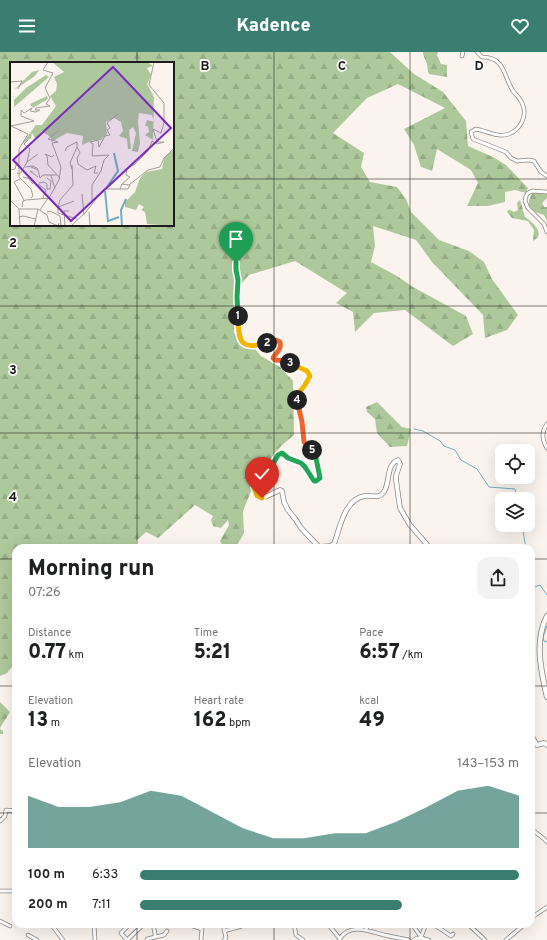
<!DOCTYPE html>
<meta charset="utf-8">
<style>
body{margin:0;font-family:Overpass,sans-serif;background:#f2f2f2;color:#202124;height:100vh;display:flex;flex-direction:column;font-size:15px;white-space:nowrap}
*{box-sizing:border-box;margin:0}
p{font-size:13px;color:#757577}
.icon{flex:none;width:22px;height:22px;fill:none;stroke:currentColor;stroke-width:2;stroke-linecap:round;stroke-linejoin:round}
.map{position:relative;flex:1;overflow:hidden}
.details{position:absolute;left:12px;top:492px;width:523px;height:384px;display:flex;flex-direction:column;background:#fff;border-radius:12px;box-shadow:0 4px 16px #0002}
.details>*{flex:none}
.buttons{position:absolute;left:495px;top:392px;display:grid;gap:8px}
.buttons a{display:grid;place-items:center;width:40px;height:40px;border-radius:8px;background:#fff;box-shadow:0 4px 16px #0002;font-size:20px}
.pin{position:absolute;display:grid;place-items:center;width:34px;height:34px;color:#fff;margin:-41px -17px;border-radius:50% 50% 50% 0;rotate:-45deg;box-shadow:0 0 4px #0007}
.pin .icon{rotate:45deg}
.km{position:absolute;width:20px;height:20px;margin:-10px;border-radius:50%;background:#222;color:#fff;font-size:11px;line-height:20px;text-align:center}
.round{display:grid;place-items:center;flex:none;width:42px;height:42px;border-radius:12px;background:#f2f2f2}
.head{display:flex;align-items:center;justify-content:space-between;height:68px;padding:0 16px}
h1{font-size:22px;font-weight:800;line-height:30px}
.metrics{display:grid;grid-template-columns:repeat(3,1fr);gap:6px;height:68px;padding:4px 16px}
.metrics div{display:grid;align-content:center}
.metrics b{font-size:20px;font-weight:800}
.metrics small{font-size:11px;font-weight:400}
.metrics p{font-size:11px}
.chart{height:112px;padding:8px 16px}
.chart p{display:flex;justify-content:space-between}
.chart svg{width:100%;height:72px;margin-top:4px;fill:#3a7e72;opacity:.7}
ul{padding:0 16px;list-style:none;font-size:13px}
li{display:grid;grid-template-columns:64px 48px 1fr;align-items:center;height:30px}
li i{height:10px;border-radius:5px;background:#3a7e72}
header{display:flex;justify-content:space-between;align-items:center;height:52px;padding:0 16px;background:#3a7e72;color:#fff;font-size:18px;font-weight:800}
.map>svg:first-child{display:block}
.forest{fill:url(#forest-firs);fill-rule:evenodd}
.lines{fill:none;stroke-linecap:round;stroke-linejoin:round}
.stream{stroke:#71aec1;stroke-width:1}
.minor-casing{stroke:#8d8681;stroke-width:4.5}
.tertiary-casing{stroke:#8d8681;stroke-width:5.5}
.secondary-casing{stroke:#8d8681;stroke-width:6}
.minor{stroke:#fff;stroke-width:3}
.tertiary{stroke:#fff;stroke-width:4}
.secondary{stroke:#fff;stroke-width:4.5}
.split-1-casing{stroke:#fff;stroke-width:8}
.split-2-casing{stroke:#fff;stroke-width:8}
.split-3-casing{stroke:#fff;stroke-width:8}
.split-4-casing{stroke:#fff;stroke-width:8}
.split-5-casing{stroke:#fff;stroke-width:8}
.split-6-casing{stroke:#fff;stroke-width:8}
.split-7-casing{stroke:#fff;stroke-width:8}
.split-8-casing{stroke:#fff;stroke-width:8}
.split-1{stroke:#22a559;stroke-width:5}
.split-2{stroke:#f5b400;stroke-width:5}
.split-3{stroke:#f0652b;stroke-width:5}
.split-4{stroke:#f5b400;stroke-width:5}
.split-5{stroke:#f0652b;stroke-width:5}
.split-6{stroke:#22a559;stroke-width:5}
.split-7{stroke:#22a559;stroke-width:5}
.split-8{stroke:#f5b400;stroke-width:5}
.grid{fill:none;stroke:#1e1c1a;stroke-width:1;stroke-opacity:0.55}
.inset-river{fill:none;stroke:#71aec1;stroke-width:2}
.inset-road{fill:none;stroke:#a39e99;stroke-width:1}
.view{fill:#7b2cbf;fill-opacity:0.15;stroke:#7b2cbf;stroke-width:2}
.inset-edge{fill:none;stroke:#1e1c1a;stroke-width:2}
.grid-label{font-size:13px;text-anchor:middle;font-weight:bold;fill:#1e1c1a;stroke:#fff;stroke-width:3.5;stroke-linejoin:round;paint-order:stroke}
</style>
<header><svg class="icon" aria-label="menu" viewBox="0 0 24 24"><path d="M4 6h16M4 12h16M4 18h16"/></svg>Kadence<svg class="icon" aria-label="heart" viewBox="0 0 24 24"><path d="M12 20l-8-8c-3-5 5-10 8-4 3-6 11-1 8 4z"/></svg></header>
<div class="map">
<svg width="547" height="888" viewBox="0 0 547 888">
<defs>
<pattern id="forest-firs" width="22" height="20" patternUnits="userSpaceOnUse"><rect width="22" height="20" fill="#adc99c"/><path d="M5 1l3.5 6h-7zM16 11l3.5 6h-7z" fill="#94ac86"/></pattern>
</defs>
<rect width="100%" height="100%" fill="#fbf4ee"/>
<path class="forest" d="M0,0H390L414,22L443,40L466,69L468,94L493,105L506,113L528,136L526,141L515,138L505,140V150L488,154H467L478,131L471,118L437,97L432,119L421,115L414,93L404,77L445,56L398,32L367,46L333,81L364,101L361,115L370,130L397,135L406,147L411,160L439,188L469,199L484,210L492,227L518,263L507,278L485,286L483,263L432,210L416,188L373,174L375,194L371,210L397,224L413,235L466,264L473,282L453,294L405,258L374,261L355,280L353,260L336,251L347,241L295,209L249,223L235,239L234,281L255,297L261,304L280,315L293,329L294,383L281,394L258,422L243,459L244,481L236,495L224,496L220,489L229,473L228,468L221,476L213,474L211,468L213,464L195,453L158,486L146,480L136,489V496H16V610L7,621L0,624ZM11,11H173V173H11Z
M423,0H438L437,3L441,12L447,13V25L429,22C427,18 428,16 427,12C426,8 424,7 423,0Z
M532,141L547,142V146L542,151L544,155H547V169L544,163L535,160L529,154V148Z
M520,148L525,165C532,169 547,183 533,189L534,178L528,169L512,166L507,160L508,158H510L514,160L518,158L517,151Z
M377,350L402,375L411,377L407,394L390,395L377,381L375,367L367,360L366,355Z
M0,650L10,660L0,676L1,678L3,679V682H0Z"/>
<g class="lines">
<path class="stream" d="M414,377L423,379L440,389L444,394L455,398L461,408L477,417L489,435L515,437L516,442L514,447
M521,473C525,481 523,489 527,496
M531,529L532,533L534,535L540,533L547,543
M547,574L543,585L544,589L547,590"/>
<defs>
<path id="minor" d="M477,0L482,5C505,5 503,23 513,39C516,43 520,46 522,51C528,63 521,77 509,82C498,86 487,79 476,77L471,80L473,87L506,100L511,106L517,109L529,108L534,109L541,120L547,124
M462,4L463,0
M547,140L532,139L528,141L526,144L525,149L528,156L544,172L547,180
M248,188C244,195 237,205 236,213C235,218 238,223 238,228C239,241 231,286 246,292C257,297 268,288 278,288L280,290C282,298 277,300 273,305L275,308L287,309L309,321L310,324L297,343L298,356
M547,372C541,380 542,388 547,396
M0,769L5,764L6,758L16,759
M531,777L543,786L547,790
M0,839H16
M531,866L547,855
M0,869L10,874
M51,872L63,888
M94,872L95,888
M223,872L226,886L224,888
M294,872L296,883L303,888
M328,872L340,887
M365,872L367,878
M412,872L421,885L425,887
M433,872L451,884L453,882
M470,872L469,873L485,888
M190,873L202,877L201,888
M224,879L249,872
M28,883L37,888
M155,885L164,883L167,879
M421,885L426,872
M127,888L144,872
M127,888L121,881L130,872
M147,888V887L155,885V882L153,872
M339,888C349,870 369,879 384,883C392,885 401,886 409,888
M414,888L417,886L429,888
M506,888L525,872"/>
<path id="tertiary" d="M298,356L302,370L304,390L315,401L319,426L316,429H314L306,416L301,411L288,406L284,402L280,401L269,420L254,432V435L258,446H263L280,438L282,439L284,450L288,458L296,468L301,476L319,495L330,494L334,492C340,476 344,447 365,444C372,443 378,447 383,441C391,432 385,413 398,408L400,412L396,424V428L400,456L410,473L430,496
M531,683L537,693L544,691L547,693"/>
<path id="secondary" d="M547,564C534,589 541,619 547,645"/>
</defs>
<use href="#minor" class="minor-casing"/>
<use href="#tertiary" class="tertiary-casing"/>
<use href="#secondary" class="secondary-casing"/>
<use href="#minor" class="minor"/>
<use href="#tertiary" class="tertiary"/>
<use href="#secondary" class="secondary"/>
</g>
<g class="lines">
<defs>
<path id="split-1" d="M236,211V218L238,228L237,245L238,264"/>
<path id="split-2" d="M238,264C239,288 238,299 267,291"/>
<path id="split-3" d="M267,291L276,288L280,290C282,298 276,300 273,306L275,308L287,309L290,311"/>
<path id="split-4" d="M290,311L307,319L310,324L305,333L297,343V348"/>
<path id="split-5" d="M297,348L302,370L304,390L312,398"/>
<path id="split-6" d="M305,415L314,429H316L320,426L315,401L312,398"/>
<path id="split-7" d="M268,421L278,403L282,401L288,406L301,411L305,415"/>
<path id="split-8" d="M262,446L257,444L254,435V432L268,421"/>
</defs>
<use href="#split-1" class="split-1-casing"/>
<use href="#split-2" class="split-2-casing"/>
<use href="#split-3" class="split-3-casing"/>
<use href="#split-4" class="split-4-casing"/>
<use href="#split-5" class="split-5-casing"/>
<use href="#split-6" class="split-6-casing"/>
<use href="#split-7" class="split-7-casing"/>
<use href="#split-8" class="split-8-casing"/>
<use href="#split-1" class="split-1"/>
<use href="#split-2" class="split-2"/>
<use href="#split-3" class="split-3"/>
<use href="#split-4" class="split-4"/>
<use href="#split-5" class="split-5"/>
<use href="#split-6" class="split-6"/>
<use href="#split-7" class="split-7"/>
<use href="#split-8" class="split-8"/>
</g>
<path class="grid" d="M137,0V11M274,0V496M410,0V496M0,127H11M173,127H547M137,173V496M0,254H547M0,381H547M0,507H16M531,507H547M0,634H16M531,634H547M0,761H16M531,761H547M137,872V888M274,872V888M410,872V888"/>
<g transform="translate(10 10)">
<rect width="164" height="164" fill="#fbf4ee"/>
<path d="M42,0H137L143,4L137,6L141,13L137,22L144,35L143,78L135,73L139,70L138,64H135L137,58L144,60L142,53L129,51L128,60L130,81L128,90L122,89L126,71L123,65L119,68L121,87H118L117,77L109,74L113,69L111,60L104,56L96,60L97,72L91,78H83L72,83L73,74L57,71L41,80V75L31,69L30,75L25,76L22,71L21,76L11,83L26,63H32L46,44L40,34L46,29L47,22L44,15L54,10ZM29,8L25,14L4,28L22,10ZM36,13L39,15L4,45V38L16,26ZM37,34L38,37L23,46L20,42ZM164,87V164L137,162L135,150L131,148L134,145L129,142L126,148L115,145V140L125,130L130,116L136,110L152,107L154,96Z" fill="#adc99c"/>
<path class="inset-river" d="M97,125L108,109L104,91M95,129L98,159L109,155M112,164L111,148L116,137"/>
<path class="inset-road" d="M0,20L12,19L8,27M48,69L38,77L48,80L42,81L51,105L49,117M55,89L57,85L67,80V85M17,100L20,87L14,82L18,78M15,105L23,104L28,107M21,105L28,108L30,116L33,113H47M62,107L60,101L67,85L70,91L67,96L68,102L77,108L86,104L84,111H88M0,108L5,107L7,100M23,110L20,109L28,115M7,111L10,112L17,100L28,92M41,113L45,127M13,115L18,116L23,122M10,117L4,120L14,138M29,121L34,120L37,122V127H40L41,119L37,116M28,122L36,128L33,136M112,122L120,115L116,113L117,107L125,102L138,89L142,79L147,82L154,80H147L143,67L151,71L154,61V41L139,23L144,0M110,127H118L120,123M72,132L74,153M21,136L23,134L21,127L9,115V87L18,72L1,64L24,59L11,54V48L14,51L22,46L20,49L26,50L30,48H25L26,46L40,44L36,42L40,36L35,26L43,11L33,8L38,0M39,136L50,116L38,103L37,94L35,92L42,95L44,93M0,138L9,147L10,164M82,140V123L91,109L94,98L99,93L82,94L83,82L80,80L88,78L89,85L95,74L100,73L97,68L100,66L97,61L108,52M12,145L13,139L16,138L40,136L48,146V151L67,157M48,145L50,138L63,123L62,103M48,145L64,139M9,147H28L37,153L39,160L48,164L49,161M30,148L38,136M37,150L40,149L50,154L51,164M79,150L80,164M9,155L13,154L26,157M24,164L28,147M55,164L54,149H59M61,164L75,151L94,127H110L112,122L119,123L138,108L150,105L154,96L164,86"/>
<path class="view" d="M103,5L161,66L61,159L3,98Z"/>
<rect width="164" height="164" class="inset-edge"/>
</g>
<g class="grid-label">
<text x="205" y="18">B</text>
<text x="342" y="18">C</text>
<text x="479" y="18">D</text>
<text x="13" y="195">2</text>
<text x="13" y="322">3</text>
<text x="13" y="449">4</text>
</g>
</svg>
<div class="buttons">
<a><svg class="icon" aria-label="locate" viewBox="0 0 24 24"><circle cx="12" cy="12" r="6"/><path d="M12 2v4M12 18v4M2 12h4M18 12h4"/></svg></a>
<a><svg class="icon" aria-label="layers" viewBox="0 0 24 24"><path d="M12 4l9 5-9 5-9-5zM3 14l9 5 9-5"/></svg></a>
</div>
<div class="pin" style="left:236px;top:211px;background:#1e9e55"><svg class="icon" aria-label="arrive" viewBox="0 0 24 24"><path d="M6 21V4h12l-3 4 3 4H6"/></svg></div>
<div class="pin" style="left:262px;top:446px;background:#d93025"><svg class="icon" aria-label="check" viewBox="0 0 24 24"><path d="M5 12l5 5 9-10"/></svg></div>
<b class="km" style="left:238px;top:264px">1</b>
<b class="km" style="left:267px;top:291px">2</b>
<b class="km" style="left:290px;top:311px">3</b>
<b class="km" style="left:297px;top:348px">4</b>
<b class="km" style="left:312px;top:398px">5</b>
<section class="details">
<div class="head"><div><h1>Morning run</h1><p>07:26</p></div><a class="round"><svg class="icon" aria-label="share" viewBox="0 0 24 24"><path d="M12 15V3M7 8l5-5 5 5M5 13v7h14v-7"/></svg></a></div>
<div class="metrics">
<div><p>Distance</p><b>0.77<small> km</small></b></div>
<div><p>Time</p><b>5:21</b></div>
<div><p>Pace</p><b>6:57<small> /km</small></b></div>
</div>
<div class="metrics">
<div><p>Elevation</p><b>13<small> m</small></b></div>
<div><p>Heart rate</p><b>162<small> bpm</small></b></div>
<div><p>kcal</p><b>49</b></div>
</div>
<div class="chart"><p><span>Elevation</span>143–153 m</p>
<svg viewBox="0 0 160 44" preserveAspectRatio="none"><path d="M0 44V12L10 19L20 19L30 16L40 9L50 12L60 22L70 32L80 38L90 38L100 35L110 35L120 28L130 19L140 9L150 6L160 12V44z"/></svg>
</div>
<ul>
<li><b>100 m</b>6:33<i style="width:100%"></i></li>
<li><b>200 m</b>7:11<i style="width:69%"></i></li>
</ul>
</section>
</div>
